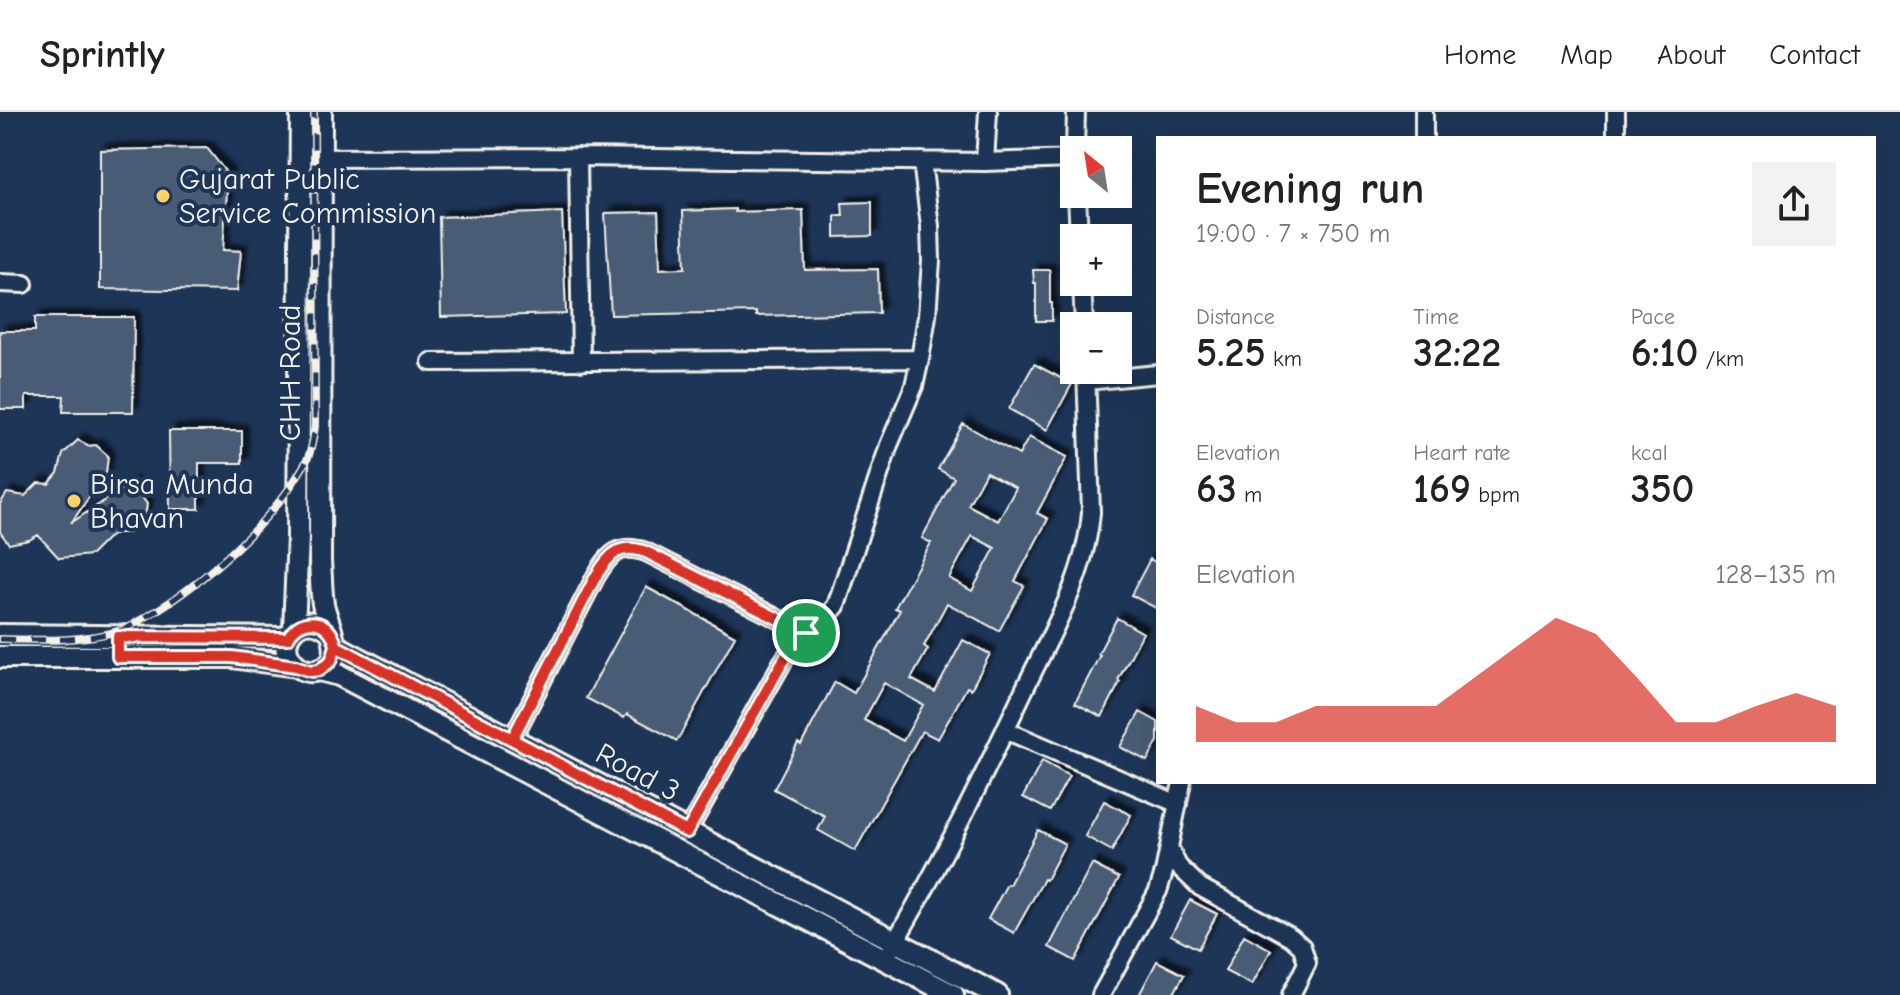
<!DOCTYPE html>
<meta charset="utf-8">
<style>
body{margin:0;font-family:"Comic Neue",sans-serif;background:#f2f2f2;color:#222;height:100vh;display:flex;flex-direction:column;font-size:30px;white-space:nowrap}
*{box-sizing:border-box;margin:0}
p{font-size:26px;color:#767676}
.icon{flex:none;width:44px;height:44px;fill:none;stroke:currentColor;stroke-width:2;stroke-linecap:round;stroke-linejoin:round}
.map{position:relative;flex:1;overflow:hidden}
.side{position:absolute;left:1156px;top:24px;width:720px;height:648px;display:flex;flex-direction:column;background:#fff;border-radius:0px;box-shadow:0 8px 32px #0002}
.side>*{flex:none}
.needle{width:52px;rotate:330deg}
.buttons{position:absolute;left:1060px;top:24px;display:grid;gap:16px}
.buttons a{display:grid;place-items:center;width:72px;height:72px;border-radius:0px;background:#fff;box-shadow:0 8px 32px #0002;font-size:40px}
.pin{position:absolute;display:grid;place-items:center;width:68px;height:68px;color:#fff;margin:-34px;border:4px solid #fff;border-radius:50%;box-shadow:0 2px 8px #0007}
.round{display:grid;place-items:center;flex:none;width:84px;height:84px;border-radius:0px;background:#f2f2f2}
.headline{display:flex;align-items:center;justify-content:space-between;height:136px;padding:0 40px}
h1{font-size:44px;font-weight:600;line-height:60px}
.metrics{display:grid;grid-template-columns:repeat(3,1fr);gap:12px;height:136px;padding:8px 40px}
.metrics div{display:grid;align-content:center}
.metrics b{font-size:40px;font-weight:600}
.metrics small{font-size:22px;font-weight:400}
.metrics p{font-size:22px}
.chart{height:224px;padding:16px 40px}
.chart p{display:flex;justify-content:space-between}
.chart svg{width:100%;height:144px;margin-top:8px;fill:#d93025;opacity:.7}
header{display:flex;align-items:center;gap:48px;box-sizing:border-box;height:112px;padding:0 40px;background:#fff;border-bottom:2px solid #e0e0e0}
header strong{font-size:38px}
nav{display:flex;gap:44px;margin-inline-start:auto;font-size:28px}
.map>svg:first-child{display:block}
.building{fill:#485b74;stroke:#f4f1e8;stroke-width:2;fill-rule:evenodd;filter:url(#shadow)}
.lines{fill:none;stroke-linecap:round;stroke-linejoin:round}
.minor-casing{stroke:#f4f1e8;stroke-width:22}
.tertiary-casing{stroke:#f4f1e8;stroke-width:26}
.minor{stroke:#1d3557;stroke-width:16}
.tertiary{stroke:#1d3557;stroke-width:20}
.rail-casing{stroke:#f4f1e8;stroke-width:8}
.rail{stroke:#1d3557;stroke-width:5;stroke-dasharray:15;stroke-linecap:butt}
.route-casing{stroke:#fff;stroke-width:16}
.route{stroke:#d93025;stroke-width:10}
.poi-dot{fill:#ffd166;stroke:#1d3557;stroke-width:3}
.labels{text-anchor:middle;stroke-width:8;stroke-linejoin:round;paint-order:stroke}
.poi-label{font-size:30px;fill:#f4f1e8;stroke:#1d3557;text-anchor:start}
.street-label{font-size:30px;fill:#f4f1e8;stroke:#1d3557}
</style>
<header>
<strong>Sprintly</strong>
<nav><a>Home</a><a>Map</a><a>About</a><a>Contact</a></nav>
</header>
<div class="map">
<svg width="1900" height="883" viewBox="0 0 1900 883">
<defs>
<filter id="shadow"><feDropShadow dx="6" dy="-6" stdDeviation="2" flood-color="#0009"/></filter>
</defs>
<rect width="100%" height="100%" fill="#1d3557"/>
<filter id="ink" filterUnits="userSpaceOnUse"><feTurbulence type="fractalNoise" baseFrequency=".0125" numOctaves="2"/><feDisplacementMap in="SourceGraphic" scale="16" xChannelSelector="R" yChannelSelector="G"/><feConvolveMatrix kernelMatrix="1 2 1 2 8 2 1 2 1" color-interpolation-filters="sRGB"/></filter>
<g filter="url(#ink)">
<path class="building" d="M207,36L228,63L223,138L241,139L237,179L100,177V38Z
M872,90V124L835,125V104H843L842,91Z
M735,97V100L803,98L805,158L878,157L879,201L756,204V200L611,203L605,101L658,100L660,157L685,156L683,99Z
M562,100L566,202L441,205L439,105Z
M1033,158H1050V191H1052V209H1036V171H1034Z
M35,205H134L133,300H63L64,284H26V297H0V219H35Z
M1034,252L1072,272L1047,318L1009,297Z
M963,312L1019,343L1029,325L1067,345L1037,401L1048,407L1015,469L1024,474L999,519L947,491L924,534L928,537L911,567L935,580L963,528L990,542L971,577L967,575L938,627L922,619L855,739L818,718L825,704L774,677L798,631L801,633L835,570L854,581L900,498L895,496L931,431L922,426L954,366L938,357ZM986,360L1016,376L998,409L968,393ZM972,424L995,436L972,479L949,466ZM884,571L923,593L903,629L864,608Z
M169,319H242V351H199V397H170Z
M78,328L89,334L96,333L108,344L106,361L71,411L131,371L147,392L144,412L128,421H116L107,427L91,443L59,446L38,423L29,428L9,432L0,420V392L7,381L25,384L38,371L49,372L58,361L63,342Z
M1150,447L1158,452V497L1131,483Z
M646,475L735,524L677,629L627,602L624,606L586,586Z
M1117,506L1143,521L1118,568L1120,570L1102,605L1075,591L1100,543L1098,542Z
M1140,600L1158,610V629L1147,649L1120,635Z
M1042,649L1069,664L1050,699L1023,685Z
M1104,689L1131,703L1112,739L1085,724Z
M1038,718L1065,732L1046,768L1044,767L1014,821L988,807L1007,772L1009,773Z
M1092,752L1119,766L1075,849L1049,835Z
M1190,788L1217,802L1198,837L1171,823Z
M1244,823L1271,838L1252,873L1225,859Z
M1157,849L1184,863L1173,883H1139Z"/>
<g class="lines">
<defs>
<path id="minor" d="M1424,0V26
M1616,0V26
M1075,38L1076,0
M578,45L581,250
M310,46L578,45L985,50L1074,47
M985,50L988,0
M1077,82L1079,126
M1082,170L1084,214
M0,171L24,172
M431,250L920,247
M1086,269L1158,262
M1005,618L1178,692
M512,627L596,464C610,441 619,431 646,440L806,521
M687,720L782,551L792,536L806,521L823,509L836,494L889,333L914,274L920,247L927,204L931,149L930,114L922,49
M1169,735L1178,754L1200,775L1291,825L1302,835L1307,851L1291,883
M890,838C940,754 983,665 1025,576C1052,520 1086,463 1091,400L1086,258
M1101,883L1158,779L1164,760L1182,670"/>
<path id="tertiary" d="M321,0L320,449C321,463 321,478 323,492C327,513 350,548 318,558C310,561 301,558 295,552C270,530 304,493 331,520
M294,517L298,424L301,0
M0,523L288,526
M336,534L997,883
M0,545H232L296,554
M319,558L339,563L953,883"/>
</defs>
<use href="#minor" class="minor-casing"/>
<use href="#tertiary" class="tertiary-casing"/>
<use href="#minor" class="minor"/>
<use href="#tertiary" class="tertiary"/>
<defs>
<path id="rail" d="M0,527C42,528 81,530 122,518C131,515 140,508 149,503C203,472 272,409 303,355C311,343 313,328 315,314L314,0"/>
</defs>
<use href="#rail" class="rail-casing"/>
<use href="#rail" class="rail"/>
</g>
</g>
<g class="lines" filter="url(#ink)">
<defs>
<path id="route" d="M806,521L646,440C620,431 610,441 596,464L512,627L336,534C331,506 301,502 288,526L118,525V545H232L296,554L311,559L319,558L331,549L336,534L687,720L782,551L792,536L806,521"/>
</defs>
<use href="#route" class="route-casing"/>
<use href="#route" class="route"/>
</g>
<g class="poi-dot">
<circle cx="163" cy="84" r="8"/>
<circle cx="74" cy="389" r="8"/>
</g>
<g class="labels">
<g class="poi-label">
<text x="179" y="77">Gujarat Public<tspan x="179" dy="34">Service Commission</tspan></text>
<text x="90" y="382">Birsa Munda<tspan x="90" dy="34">Bhavan</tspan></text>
</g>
<g class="street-label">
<text transform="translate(290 261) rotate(-90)" y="10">CHH Road</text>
<text transform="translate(638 660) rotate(28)" y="10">Road 3</text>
</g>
</g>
</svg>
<div class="buttons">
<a><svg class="needle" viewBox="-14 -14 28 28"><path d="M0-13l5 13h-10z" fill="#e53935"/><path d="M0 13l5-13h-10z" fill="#767676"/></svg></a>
<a>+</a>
<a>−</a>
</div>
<div class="pin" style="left:806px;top:521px;background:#1e9e55"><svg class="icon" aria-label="arrive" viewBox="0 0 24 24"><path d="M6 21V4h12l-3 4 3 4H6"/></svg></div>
<section class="side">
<div class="headline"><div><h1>Evening run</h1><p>19:00 · 7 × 750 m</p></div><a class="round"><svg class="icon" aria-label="share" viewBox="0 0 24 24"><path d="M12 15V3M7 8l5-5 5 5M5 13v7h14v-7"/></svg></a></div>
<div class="metrics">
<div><p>Distance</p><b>5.25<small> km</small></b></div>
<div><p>Time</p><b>32:22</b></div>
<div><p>Pace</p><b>6:10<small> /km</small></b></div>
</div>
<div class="metrics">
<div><p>Elevation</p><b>63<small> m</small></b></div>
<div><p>Heart rate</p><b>169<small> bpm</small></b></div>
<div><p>kcal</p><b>350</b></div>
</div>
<div class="chart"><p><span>Elevation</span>128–135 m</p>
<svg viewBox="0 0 160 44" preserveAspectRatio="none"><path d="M0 44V33L10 38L20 38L30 33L40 33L50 33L60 33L70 24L80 15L90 6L100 11L110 24L120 38L130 38L140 33L150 29L160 33V44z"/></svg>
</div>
</section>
</div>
